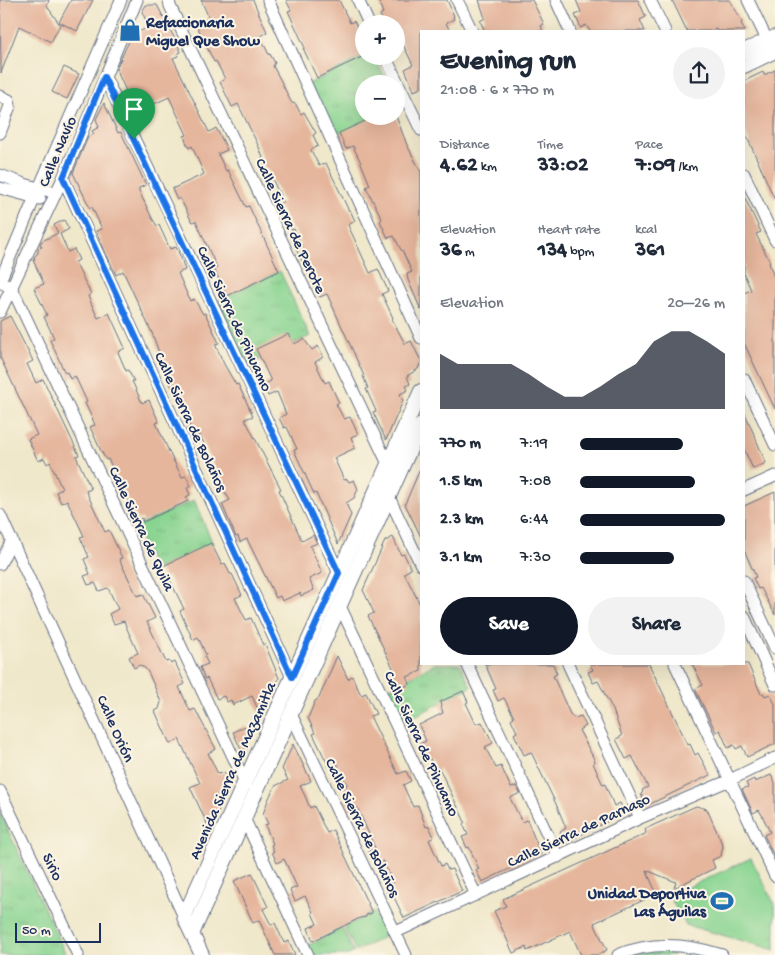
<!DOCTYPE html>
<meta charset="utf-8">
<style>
body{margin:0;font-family:"Gochi Hand",sans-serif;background:#f2f2f3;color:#1f2937;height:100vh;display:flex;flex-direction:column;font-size:19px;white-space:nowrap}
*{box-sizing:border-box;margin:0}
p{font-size:16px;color:#747a83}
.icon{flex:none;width:28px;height:28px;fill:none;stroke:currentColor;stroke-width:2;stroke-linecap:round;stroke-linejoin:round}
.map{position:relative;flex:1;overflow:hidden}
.sheet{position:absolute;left:420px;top:30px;width:325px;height:635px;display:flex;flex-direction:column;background:#fff;border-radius:0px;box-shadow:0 5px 20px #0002}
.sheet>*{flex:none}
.buttons{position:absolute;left:355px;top:15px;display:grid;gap:10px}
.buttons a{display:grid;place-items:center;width:50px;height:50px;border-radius:50%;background:#fff;box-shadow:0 5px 20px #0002;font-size:25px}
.scale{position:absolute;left:15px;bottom:12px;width:86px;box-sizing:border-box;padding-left:5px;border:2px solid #1b2f5e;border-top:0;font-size:14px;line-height:18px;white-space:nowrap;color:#1b2f5e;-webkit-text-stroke:4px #fcf5e5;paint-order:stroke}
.pin{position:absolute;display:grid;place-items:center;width:42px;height:42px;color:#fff;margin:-51px -21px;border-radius:50% 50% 50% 0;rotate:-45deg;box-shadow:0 0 5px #0007}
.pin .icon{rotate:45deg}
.round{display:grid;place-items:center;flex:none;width:52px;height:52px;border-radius:26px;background:#f2f2f3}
.overview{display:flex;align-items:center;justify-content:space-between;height:85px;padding:0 20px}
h1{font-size:28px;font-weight:800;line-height:38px}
.stats{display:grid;grid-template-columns:repeat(3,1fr);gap:8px;height:85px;padding:5px 20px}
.stats div{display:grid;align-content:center}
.stats b{font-size:21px;font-weight:800}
.stats small{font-size:14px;font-weight:400}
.stats p{font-size:14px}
.chart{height:140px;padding:10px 20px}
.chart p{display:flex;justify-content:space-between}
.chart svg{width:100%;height:90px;margin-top:5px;fill:#111827;opacity:.7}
.cta{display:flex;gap:10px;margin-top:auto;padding:10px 20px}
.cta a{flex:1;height:58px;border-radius:30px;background:#111827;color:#fff;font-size:20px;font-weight:800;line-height:58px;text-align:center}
.cta a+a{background:#f2f2f3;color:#1f2937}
ul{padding:0 20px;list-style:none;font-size:16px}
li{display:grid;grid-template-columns:80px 60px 1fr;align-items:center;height:38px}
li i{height:12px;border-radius:6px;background:#111827}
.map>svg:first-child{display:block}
.park{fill:url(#park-tufts);stroke:#528278}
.garden{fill:#89d491;stroke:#528278}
.building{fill:#e5b59c}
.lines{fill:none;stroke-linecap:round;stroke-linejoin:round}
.minor-casing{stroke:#667084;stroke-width:13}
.tertiary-casing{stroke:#667084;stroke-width:16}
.minor{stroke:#fff;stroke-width:11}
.tertiary{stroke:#fff;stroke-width:14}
.route-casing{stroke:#fff;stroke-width:10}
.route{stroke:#1a73e8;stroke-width:6}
.labels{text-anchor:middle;stroke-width:4;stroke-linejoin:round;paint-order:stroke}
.poi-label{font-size:16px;font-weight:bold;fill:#1b2f5e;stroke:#fcf5e5;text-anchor:start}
.street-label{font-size:16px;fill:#1b2f5e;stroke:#fcf5e5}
</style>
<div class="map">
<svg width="775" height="955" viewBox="0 0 775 955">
<defs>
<pattern id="park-tufts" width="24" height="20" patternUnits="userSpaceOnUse" patternTransform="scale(1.25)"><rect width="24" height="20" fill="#89d491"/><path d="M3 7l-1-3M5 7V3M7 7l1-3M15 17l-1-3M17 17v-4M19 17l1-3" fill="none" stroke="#76b67f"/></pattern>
</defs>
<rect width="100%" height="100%" fill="#fcf5e5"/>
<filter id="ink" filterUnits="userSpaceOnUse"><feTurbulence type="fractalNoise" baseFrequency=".02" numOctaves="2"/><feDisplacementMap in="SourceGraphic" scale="10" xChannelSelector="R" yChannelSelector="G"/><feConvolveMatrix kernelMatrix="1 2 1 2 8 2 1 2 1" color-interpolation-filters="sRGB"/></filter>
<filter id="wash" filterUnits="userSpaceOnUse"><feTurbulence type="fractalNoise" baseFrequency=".0096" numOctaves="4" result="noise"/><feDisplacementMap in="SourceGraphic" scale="20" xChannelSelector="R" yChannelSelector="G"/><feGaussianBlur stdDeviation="1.12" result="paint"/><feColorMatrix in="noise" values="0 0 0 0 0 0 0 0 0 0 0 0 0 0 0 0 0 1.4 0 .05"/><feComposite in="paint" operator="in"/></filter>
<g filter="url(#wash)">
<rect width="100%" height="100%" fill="#f0e8cb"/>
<path class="park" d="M365,56H375L388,84H364V116H388L336,141L308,84Z
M280,271L310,336L248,365L218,300Z
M194,500L213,544L154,570L135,527Z
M435,664H460L471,687L402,723L387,689Z
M0,813L66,955H0Z
M342,928L354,952L348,955H311L307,946Z"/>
<path class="garden" d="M751,858L775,905V950L686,925L669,896Z
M374,912L386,936L356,951L344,927Z
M657,949L674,951L673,955H630Z"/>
<g id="blocks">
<path class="building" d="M0,0H49L47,6L60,25L51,42L19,26L1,73Z
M71,0H93L77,31L59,22Z
M201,0H253L267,32L260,36L269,55L270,54L275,63L273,66L282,83L290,100L293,104L295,103L301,114L304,112L316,133L313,135L318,146L311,150L319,166L326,163L349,211L350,210L355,221L348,225L370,273L378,269L388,291L382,294L393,318L392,319L405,344L411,341L421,361L418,369L407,376L410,384L406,386L408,390L400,394L403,401L386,440L373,412L376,411L366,389L368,388L363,376H364L352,349L327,294L320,297L296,249L302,246L294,229L292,230L278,204L283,202L268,170H266L261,159L263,158L259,147L238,104L232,107L220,82L225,79L216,61L214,62L196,24L209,18Z
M286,0H339L350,23L354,21L364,42V56L317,78L303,48H305L288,11L291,10Z
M384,0H447L454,16L453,17L454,19L446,23L450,31H421V88L414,91L405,69L413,65L396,30V24H384L380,15L383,13L379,3Z
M479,0H532L544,24L541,26L543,31H485L480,21L485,18Z
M576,0H638L646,17L640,20L645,31H590L586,25L581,28L575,15L581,12Z
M672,0H730L742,22L741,23L745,31H717L716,29L712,31H687Z
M146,5H157L176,41L181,52L177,54L178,56L173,58L209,132L216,128L222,139L227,150L218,154L226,171L228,170L246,207L249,206L279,271L227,296L214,269L217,268L196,221L193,222L191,220L180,198L177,200L172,189L204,174L192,146L189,148L186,142L184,136L187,135L169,97L141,110L136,99L131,102L116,69L132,35L149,27L142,12Z
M64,67L79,74L67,99L52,92Z
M775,70V200L744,130V81L763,72L764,75Z
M104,103L118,133L121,132L146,185L139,188V191L152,218L157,226L159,225L170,249L176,247L181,258L185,270L178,273L190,301L194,299L203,314L205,313L219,343L215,344L224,364L236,385L238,384L253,416L245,419L281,489L279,490L302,541L313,535L317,543L310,546L322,573L309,579L314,590L301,596L300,593L282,601L280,596L276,598L247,539L240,542L238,536L236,537L222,504L230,500L216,477L219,476L215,468L200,435L192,439L187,428L190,426L186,415L158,359L161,358L152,333L123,271L116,275L96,231L102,229L92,207L90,208L73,173L88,137L94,134L92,131L99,127L96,119Z
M376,116H396L407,145L421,172V310L408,280L407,274L412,272L402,250H401L394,236L388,238L380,221L382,219L366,187L370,185L361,163L353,146L346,149L339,133Z
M744,196L761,232L756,234L770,262L769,263L775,280V409L744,343V293L751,290L744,274Z
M64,220L69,229L60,234L68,252L74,249L79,260L75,262L91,294L88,296L95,312L98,318L109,313L125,348L118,352L126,371L128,370L134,381H132L142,403L149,400L159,422L156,423L171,456L182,477L186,476L191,486L187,488L190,495L186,497L188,501L143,522L142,518L138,520L108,459L106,460L100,449L90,427L95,425L85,403L87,402L75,376L70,379L67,372L65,373L50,340L54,338L44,317L47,315L34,288L44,284L33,260L35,259L34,257L38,253V248L42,247L40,244L42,241L58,233L54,225Z
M10,316L33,361L27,364L36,383L43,379L79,455L76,456L91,489L86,491L105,532L109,530L122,558L119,559L137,596L143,594L155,618L147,622L159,647L166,662L169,661L171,664L175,662L185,684L179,687L190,711L195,709L216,749L208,753L218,774L224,772L228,782L221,785L225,794L221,796L223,799L220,801L221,803L217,805L219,809L210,830L190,787L200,783L179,739L170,744L155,711L159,709L161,702L149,674L146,669L140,665L134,668L129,657L138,653L128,631L124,621L114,624L109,614L118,609L108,588L99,591L95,583L88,585L84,576L90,574L84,559L89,557L80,537L84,536L67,500L61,503L56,492L62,489L50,462L47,464L44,458L38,461L28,439L37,435L0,357V321Z
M288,334L294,344L304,339L312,350L318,346L323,357L315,362L325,383L329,381L339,403L336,404L344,419L350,417L358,434L351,437L355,448L334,458L344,480L347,479L349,482L354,480L358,489L354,498L346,503L351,515L338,544L316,493L314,494L294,450L297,449L287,427L284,428L279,418L286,414L277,392L268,396L265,388V384L271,381L256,349Z
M744,411L766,463L753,469L744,449Z
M421,467V537L405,504Z
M775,492V615L761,588L758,589L753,578L756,577L744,550V506Z
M393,537L401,555L404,554L411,569L404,573L421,606V671L407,677L410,684L400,689L391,671L394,670L368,616L374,613L363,590L385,541Z
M211,543L222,565L225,563L230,574H232L242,595L235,598L246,620L251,618L263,645L265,644L279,678L261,716L252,696L233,705L231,700L227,702L224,696L217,699L207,678L205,679L200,667L208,664L204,656L206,655L198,637L193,640L180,611L184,609L168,576L164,578L159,568Z
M337,656L348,679L352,676L361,695L366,693L376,714L370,716L398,774L406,771L411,781L403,785L413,807L418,805L426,827L429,826L434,837L429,840L441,866L445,864L448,870L452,869L462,891L404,918L392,893L388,895L385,886L393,883L383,861L376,864L369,851L375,848L357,807L349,811L344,800L348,798L343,787L347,785L337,763L329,767L313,734L315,733L308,718L315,701L319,698Z
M485,664H553L557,674L553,676L570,714L574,718L581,716L586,726L579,730L593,757L595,762L593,763L603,785L605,784L614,806L620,803L625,814L617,818L616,817L565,843L560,832L566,828L556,804L531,752L524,755L514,734L517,732L511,719L514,717L504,698L498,701L493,690L496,689Z
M590,664H649L688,745L690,744L695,755L698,753L710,775L646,806L641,794L643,792L642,790L648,787L632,756L626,759L616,739L622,736L613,710L598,681L593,683L588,672L593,670Z
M692,664H748L761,694L763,693L765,696L770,694L775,704V744L747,757L742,746L736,749L734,745L728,748L720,730L716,732L695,689L703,685Z
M463,691L468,702L466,703L476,724L482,722L493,743L485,747L496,768L501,766L511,788L516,786L520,793L510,798L522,822L527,820L541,854L482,882L476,870L479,869L469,847L467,848L462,837L468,835L463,824L465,822L439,768L435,770L430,759L426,761L419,744L426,741L419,725L443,713L440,702Z
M245,726L250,738L243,754L233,732Z
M293,744L311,781L300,786L305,796L310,808L314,806L327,833L333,830L372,913L366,915V917L360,918L313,941L308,928L317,924L312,913L313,912L305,896L295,901L290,890L297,887L284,859L277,863L272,852L274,851L271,845L273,844L265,825L268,824L263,814L268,800L275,786L288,780L282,769Z
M771,775L775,783V858L764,835L770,832L762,815L759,810L753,813L742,789L748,787L746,783L754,779L755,782Z
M696,806L707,809L723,846L721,856L712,860L715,868L674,888L676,882L646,870L657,894L594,923L607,950L597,955H581L570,931L527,951L526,947L513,953L494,911L506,906L503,899L645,834L646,832L645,829Z
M252,873L268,907L263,909L271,925L275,923L284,943L289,941L295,955H275L259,920L253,923L234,881Z"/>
</g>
</g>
<g filter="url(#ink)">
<use href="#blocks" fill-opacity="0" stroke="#667084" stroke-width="1"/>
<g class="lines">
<defs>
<path id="minor" d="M169,0L170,6L388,464
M268,0L421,338
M358,0L369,24
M457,0L472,31
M556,0L570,31
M650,0L665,31
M748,0L767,40
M385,56L421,130
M105,77L339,573
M0,96L9,100L10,106L0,133
M744,174L775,240
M0,175L24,184L56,193
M63,178L292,677
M0,188L40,199
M0,281L35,197L121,0
M0,282L12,288L245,782
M0,312L63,178L137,0
M744,379L775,445
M744,490L775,476
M389,497L421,565
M0,515L184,917
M0,564L12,540
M744,581L775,648
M340,606L476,895
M744,616L775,685
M467,664L558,857
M568,664L640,818
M675,664L775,876
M291,714L406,955
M0,791L78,955
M244,818L308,955
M396,932L640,818L730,780L775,758
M618,955C652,941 688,944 722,955"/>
<path id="tertiary" d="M744,51L775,37
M744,66L775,51
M192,934L421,425
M202,955L184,917L421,391"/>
</defs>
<use href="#minor" class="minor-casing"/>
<use href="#tertiary" class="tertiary-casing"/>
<use href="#minor" class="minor"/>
<use href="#tertiary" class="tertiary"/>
</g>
</g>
<g class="lines" filter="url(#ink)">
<defs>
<path id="route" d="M104,77L339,573L292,677L63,178Z"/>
</defs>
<use href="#route" class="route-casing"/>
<use href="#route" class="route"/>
</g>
<defs>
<symbol id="shop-bare" viewBox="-9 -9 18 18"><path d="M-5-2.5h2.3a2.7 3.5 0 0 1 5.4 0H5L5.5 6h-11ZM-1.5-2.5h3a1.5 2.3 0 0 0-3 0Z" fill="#1f6fb2" stroke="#fcf5e5" stroke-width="2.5" paint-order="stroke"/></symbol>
<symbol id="stadium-bare" viewBox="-9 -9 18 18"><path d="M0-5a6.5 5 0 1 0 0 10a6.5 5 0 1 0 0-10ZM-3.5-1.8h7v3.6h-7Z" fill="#1f6fb2" stroke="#fcf5e5" stroke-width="2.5" paint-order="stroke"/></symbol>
</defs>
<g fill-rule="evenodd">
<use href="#shop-bare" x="114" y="14" width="32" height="32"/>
<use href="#stadium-bare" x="706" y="885" width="32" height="32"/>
</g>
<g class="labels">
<g class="poi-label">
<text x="146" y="27">Refaccionaria<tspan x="146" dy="18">Miguel Que Show</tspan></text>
<text x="706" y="898" text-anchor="end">Unidad Deportiva<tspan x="706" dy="18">Las Águilas</tspan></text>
</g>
<g class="street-label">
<text transform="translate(56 151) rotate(-67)" y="6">Calle Navío</text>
<text transform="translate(292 225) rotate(65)" y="6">Calle Sierra de Perote</text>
<text transform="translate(236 318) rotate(65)" y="6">Calle Sierra de Pihuamo</text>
<text transform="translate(192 421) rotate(65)" y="6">Calle Sierra de Bolaños</text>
<text transform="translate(143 528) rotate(65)" y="6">Calle Sierra de Quila</text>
<text transform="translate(117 728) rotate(66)" y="6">Calle Orión</text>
<text transform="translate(423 743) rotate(65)" y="6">Calle Sierra de Pihuamo</text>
<text transform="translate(231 770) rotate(-66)" y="6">Avenida Sierra de Mazamitla</text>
<text transform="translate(364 827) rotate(64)" y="6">Calle Sierra de Bolaños</text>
<text transform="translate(578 829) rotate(-25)" y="6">Calle Sierra de Parnaso</text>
<text transform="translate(54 866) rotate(64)" y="6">Sirio</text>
</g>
</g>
</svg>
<div class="buttons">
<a>+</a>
<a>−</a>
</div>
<div class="scale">50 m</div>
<div class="pin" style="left:134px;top:139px;background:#1e9e55"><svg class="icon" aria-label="arrive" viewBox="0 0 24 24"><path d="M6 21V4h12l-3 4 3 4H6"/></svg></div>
<section class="sheet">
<div class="overview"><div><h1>Evening run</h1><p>21:08 · 6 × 770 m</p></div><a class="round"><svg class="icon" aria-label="share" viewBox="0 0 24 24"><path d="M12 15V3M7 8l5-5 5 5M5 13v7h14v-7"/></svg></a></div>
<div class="stats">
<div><p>Distance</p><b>4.62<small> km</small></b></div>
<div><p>Time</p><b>33:02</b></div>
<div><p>Pace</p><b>7:09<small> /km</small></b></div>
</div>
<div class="stats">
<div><p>Elevation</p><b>36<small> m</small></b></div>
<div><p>Heart rate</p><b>134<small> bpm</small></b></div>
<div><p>kcal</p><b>361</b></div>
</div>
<div class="chart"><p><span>Elevation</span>20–26 m</p>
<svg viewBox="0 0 160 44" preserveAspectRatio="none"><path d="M0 44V17L10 22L20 22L30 22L40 22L50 27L60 33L70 38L80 38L90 33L100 27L110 22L120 11L130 6L140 6L150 11L160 17V44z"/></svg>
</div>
<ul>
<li><b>770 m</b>7:19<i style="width:71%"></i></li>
<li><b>1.5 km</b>7:08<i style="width:79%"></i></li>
<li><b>2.3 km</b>6:44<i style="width:100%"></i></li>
<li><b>3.1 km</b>7:30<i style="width:65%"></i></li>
</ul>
<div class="cta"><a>Save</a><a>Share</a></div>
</section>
</div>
